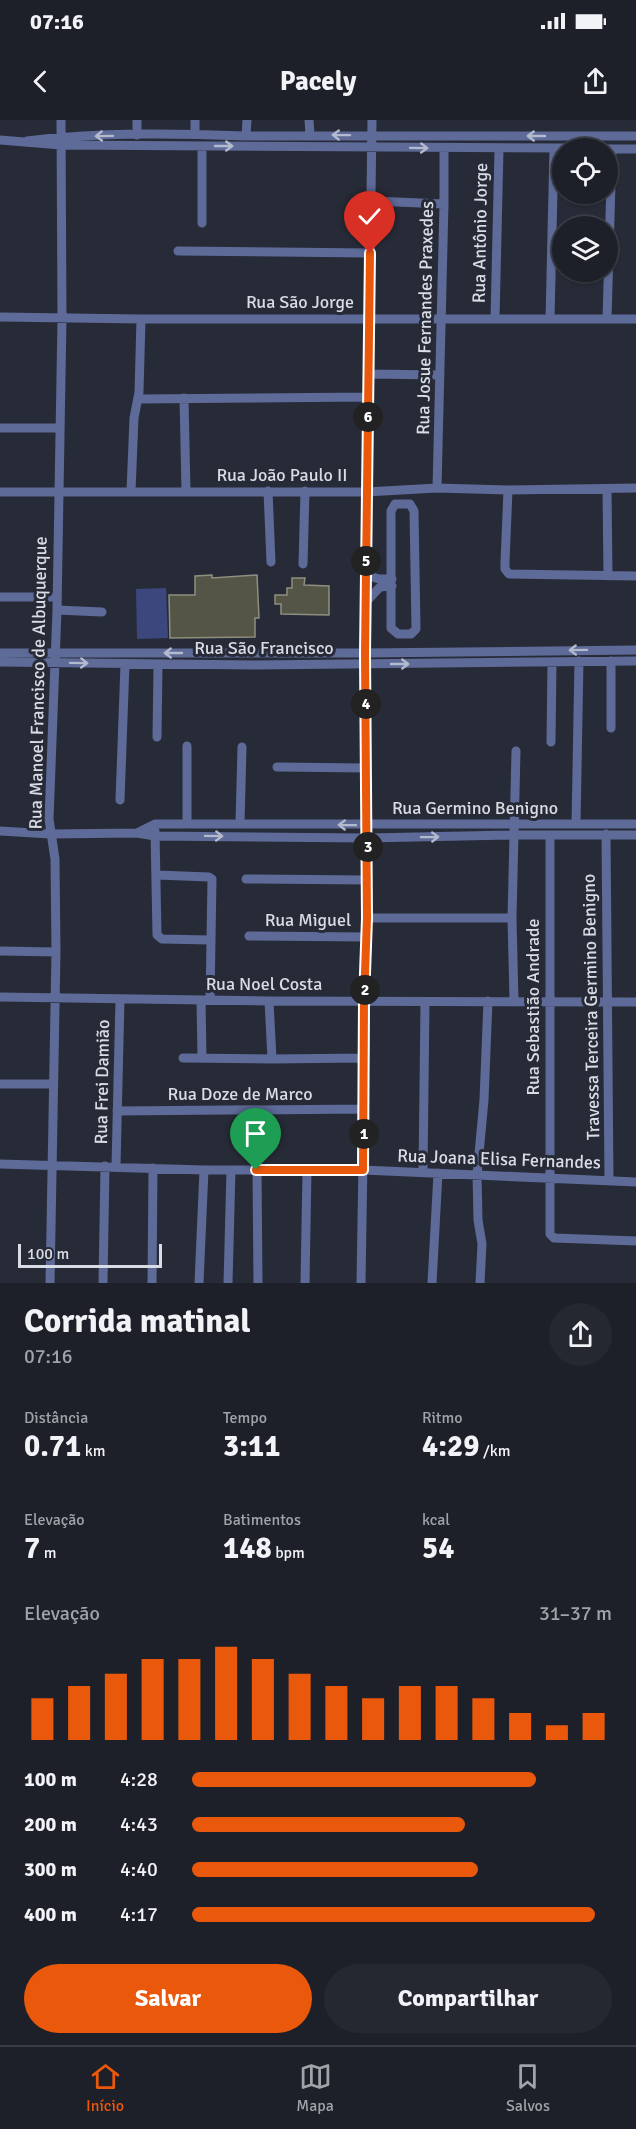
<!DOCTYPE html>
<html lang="pt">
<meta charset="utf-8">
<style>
body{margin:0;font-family:Signika,sans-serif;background:#252831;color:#f1f3f6;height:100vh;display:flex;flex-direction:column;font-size:22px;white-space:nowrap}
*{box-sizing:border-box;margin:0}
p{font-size:20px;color:#a0a3a8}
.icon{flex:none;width:33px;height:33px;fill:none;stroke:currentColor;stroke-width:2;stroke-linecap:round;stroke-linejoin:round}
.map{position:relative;height:1163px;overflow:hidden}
.details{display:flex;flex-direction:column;background:#1d2029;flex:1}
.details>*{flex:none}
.fabs{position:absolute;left:552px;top:18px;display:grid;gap:12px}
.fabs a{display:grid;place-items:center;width:66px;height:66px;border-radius:50%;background:#1d2029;box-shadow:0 2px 4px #0004,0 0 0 2px #3b3e46;font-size:30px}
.scale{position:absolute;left:18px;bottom:15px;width:144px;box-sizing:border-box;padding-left:6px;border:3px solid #d9dce4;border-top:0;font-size:16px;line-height:21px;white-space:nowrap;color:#d9dce4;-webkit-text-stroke:4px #272b37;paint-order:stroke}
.pin{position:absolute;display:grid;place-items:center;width:51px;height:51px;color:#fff;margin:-62px -26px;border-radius:50% 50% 50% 0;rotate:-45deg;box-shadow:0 0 6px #0007}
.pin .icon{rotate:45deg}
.km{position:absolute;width:30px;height:30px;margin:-15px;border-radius:50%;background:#222;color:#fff;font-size:16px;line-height:30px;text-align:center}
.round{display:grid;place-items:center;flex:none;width:63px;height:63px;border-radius:32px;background:#252831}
.head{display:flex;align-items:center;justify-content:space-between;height:102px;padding:0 24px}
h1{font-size:33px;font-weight:700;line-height:45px}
.stats{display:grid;grid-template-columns:repeat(3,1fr);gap:9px;height:102px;padding:6px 24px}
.stats div{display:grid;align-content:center}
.stats b{font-size:30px;font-weight:700}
.stats small{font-size:16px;font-weight:400}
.stats p{font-size:16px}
.chart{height:168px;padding:12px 24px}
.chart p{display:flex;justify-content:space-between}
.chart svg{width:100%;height:108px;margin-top:6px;stroke:#ea580c;stroke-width:6}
.cta{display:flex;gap:12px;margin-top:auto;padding:12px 24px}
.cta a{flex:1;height:69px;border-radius:36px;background:#ea580c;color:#fff;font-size:24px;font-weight:700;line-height:69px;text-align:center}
.cta a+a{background:#252831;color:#f1f3f6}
ul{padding:0 24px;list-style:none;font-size:20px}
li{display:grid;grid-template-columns:96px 72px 1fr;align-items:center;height:45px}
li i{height:15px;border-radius:8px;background:#ea580c}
.status{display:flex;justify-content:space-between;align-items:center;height:42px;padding:0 30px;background:#1d2029;direction:ltr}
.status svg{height:16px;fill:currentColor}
header{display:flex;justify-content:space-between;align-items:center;height:78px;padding:0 24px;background:#1d2029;font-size:27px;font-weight:700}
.dock{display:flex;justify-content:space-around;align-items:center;height:84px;border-top:2px solid #3b3e46;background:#1d2029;font-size:16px;color:#a0a3a8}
.dock a{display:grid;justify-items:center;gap:3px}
.dock .current{color:#ea580c}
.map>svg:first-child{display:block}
.green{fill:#3b477d}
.building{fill:#555547;stroke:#8e8f7f;stroke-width:1.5}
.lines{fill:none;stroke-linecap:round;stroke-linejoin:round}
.minor{stroke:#5e6a97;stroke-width:9}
.oneway{stroke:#b4bacd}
.route-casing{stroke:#fff;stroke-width:12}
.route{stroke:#ea580c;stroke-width:8}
.labels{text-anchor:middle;stroke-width:6;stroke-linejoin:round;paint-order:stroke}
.street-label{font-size:18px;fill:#d9dce4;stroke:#272b37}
</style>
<div class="status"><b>07:16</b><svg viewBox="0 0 49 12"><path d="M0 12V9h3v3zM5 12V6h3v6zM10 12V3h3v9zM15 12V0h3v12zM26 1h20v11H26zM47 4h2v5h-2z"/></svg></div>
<header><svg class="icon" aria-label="back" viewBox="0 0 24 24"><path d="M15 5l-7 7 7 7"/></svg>Pacely<svg class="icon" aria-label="share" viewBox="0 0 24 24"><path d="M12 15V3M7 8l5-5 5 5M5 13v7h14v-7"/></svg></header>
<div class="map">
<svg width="636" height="1163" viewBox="0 0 636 1163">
<rect width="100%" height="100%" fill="#272b37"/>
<path class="green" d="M166,468L168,518L137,519L136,469Z"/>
<path class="building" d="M212,455V458L257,455L259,498H255V517L170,518L169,475H195V456Z
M292,458H305L304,465L329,466V495L281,494V484H275V475H287V468H292Z"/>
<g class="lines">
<path class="minor" d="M309,0L310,15
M195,14V0
M137,15V0
M246,16L247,0
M0,20L61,25L566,28
M27,21C99,12 174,13 246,16H636
M202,26V103
M608,29H636
M372,81L444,84
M178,131L370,133
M0,197L141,199H636
M495,199L499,29
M550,199L554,28
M607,199L612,29
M370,254L440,255
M184,278L186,372
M139,279L368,277
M0,308H59
M437,368L444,84V28
M607,369L608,456
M508,370L505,442V449L509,454L636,456
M131,371L134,298L139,272L141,199
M268,371L271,442
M0,372H366L437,368L508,370L636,368
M395,384H410L414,391L416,509L411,514H398L391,508V391Z
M303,444L305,371
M366,455L379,459H392
M0,477H57
M366,482L380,467L392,466
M57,490L102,492
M0,533H365L636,530
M0,542L254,545L636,541
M611,608V541
M157,617L158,544
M551,622L552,542
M187,626V704
M277,647L366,648
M120,680L125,544
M240,704L242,627
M576,704L579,541
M0,711L50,714L137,713L155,716L368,718L514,715H636
M155,711L157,815L162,819L210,820
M137,713L155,704H636
M606,714L609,1060
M550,715V1114L554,1118L636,1121
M157,755L209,757L212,759L210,880
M246,759L368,760
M367,798H512
M249,816L366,817
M0,831L56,832
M0,877L269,881L636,882
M201,880L202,938
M269,881L272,939
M514,881L512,798L516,631
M183,938L272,939L364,938
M0,964H53
M117,991L364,989
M0,1044L204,1050H363L636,1062
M116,1046L120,879
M257,1050L258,1163
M423,1052L425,882
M50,1163L56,832L55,739L49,699L57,490L62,198L61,0
M103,1163L105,1046
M152,1163L153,1048
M199,1163L204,1050
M228,1163L231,1050
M305,1163L307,1050
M361,1163L367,798L365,533L372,0
M432,1163L438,1053
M480,1163L482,1124L478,1100L477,1055L484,980L488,881"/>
</g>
<defs><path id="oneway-shaft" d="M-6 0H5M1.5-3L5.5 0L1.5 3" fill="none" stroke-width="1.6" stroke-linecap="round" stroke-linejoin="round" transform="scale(1.5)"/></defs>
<g class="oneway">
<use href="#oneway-shaft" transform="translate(341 15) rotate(-179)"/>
<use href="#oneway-shaft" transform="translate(104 16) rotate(179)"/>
<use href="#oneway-shaft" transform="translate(536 16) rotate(-180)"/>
<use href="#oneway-shaft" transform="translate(224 26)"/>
<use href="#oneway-shaft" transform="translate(419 28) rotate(1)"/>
<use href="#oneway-shaft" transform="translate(578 530) rotate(179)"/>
<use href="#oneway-shaft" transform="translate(173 533) rotate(-180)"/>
<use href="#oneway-shaft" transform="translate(79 543) rotate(1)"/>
<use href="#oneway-shaft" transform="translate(400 544)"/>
<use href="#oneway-shaft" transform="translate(347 705) rotate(-179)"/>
<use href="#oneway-shaft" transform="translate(214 716) rotate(1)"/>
<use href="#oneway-shaft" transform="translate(430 717) rotate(-1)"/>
</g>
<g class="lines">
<defs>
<path id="route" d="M256,1050H363L364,881L367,798L365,534L370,133"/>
</defs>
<use href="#route" class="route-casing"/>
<use href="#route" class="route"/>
</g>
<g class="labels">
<g class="street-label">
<text transform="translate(480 113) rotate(-89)" y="6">Rua Antônio Jorge</text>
<text x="300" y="188">Rua São Jorge</text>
<text transform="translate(425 198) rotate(-89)" y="6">Rua Josue Fernandes Praxedes</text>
<text x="282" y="361">Rua João Paulo II</text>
<text x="264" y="534">Rua São Francisco</text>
<text transform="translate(38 563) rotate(-89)" y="6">Rua Manoel Francisco de Albuquerque</text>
<text x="475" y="694">Rua Germino Benigno</text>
<text x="308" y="806">Rua Miguel</text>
<text x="264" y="870">Rua Noel Costa</text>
<text transform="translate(533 887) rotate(-90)" y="6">Rua Sebastião Andrade</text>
<text transform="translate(591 887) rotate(-91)" y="6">Travessa Terceira Germino Benigno</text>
<text transform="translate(102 962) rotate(-89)" y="6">Rua Frei Damião</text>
<text x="240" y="980">Rua Doze de Marco</text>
<text transform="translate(499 1039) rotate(2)" y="6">Rua Joana Elisa Fernandes</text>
</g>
</g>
</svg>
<div class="fabs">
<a><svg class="icon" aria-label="locate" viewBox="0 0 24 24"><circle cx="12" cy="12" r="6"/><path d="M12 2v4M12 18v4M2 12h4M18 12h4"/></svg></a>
<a><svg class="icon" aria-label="layers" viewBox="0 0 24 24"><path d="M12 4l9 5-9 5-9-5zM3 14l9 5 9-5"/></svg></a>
</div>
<div class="scale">100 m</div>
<div class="pin" style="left:256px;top:1050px;background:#1e9e55"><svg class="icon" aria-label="arrive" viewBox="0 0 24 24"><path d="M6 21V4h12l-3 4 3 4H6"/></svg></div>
<div class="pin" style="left:370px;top:133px;background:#d93025"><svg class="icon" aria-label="check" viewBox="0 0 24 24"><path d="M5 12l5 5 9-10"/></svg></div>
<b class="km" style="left:364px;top:1014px">1</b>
<b class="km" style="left:365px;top:870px">2</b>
<b class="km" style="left:368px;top:727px">3</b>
<b class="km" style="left:366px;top:584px">4</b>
<b class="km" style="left:366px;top:441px">5</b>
<b class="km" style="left:368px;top:297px">6</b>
</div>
<section class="details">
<div class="head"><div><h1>Corrida matinal</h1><p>07:16</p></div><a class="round"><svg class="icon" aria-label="share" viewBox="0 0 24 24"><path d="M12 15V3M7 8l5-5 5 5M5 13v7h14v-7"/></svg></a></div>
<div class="stats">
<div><p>Distância</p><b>0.71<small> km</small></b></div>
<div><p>Tempo</p><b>3:11</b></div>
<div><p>Ritmo</p><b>4:29<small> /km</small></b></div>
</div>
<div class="stats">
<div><p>Elevação</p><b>7<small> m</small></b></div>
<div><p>Batimentos</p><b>148<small> bpm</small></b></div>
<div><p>kcal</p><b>54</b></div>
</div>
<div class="chart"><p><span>Elevação</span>31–37 m</p>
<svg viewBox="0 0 160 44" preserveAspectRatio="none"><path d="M5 44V27M15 44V22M25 44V17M35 44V11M45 44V11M55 44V6M65 44V11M75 44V17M85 44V22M95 44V27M105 44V22M115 44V22M125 44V27M135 44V33M145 44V38M155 44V33"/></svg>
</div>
<ul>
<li><b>100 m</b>4:28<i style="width:82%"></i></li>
<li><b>200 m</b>4:43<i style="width:65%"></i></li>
<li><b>300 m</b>4:40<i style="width:68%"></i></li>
<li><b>400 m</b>4:17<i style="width:96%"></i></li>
</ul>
<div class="cta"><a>Salvar</a><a>Compartilhar</a></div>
</section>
<nav class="dock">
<a class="current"><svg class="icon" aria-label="home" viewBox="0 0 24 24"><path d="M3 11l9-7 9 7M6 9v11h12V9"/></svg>Início</a>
<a><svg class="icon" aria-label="map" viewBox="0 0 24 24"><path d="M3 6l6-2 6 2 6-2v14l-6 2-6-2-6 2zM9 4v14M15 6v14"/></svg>Mapa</a>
<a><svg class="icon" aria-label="saved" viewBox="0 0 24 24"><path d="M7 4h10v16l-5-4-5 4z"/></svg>Salvos</a>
</nav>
